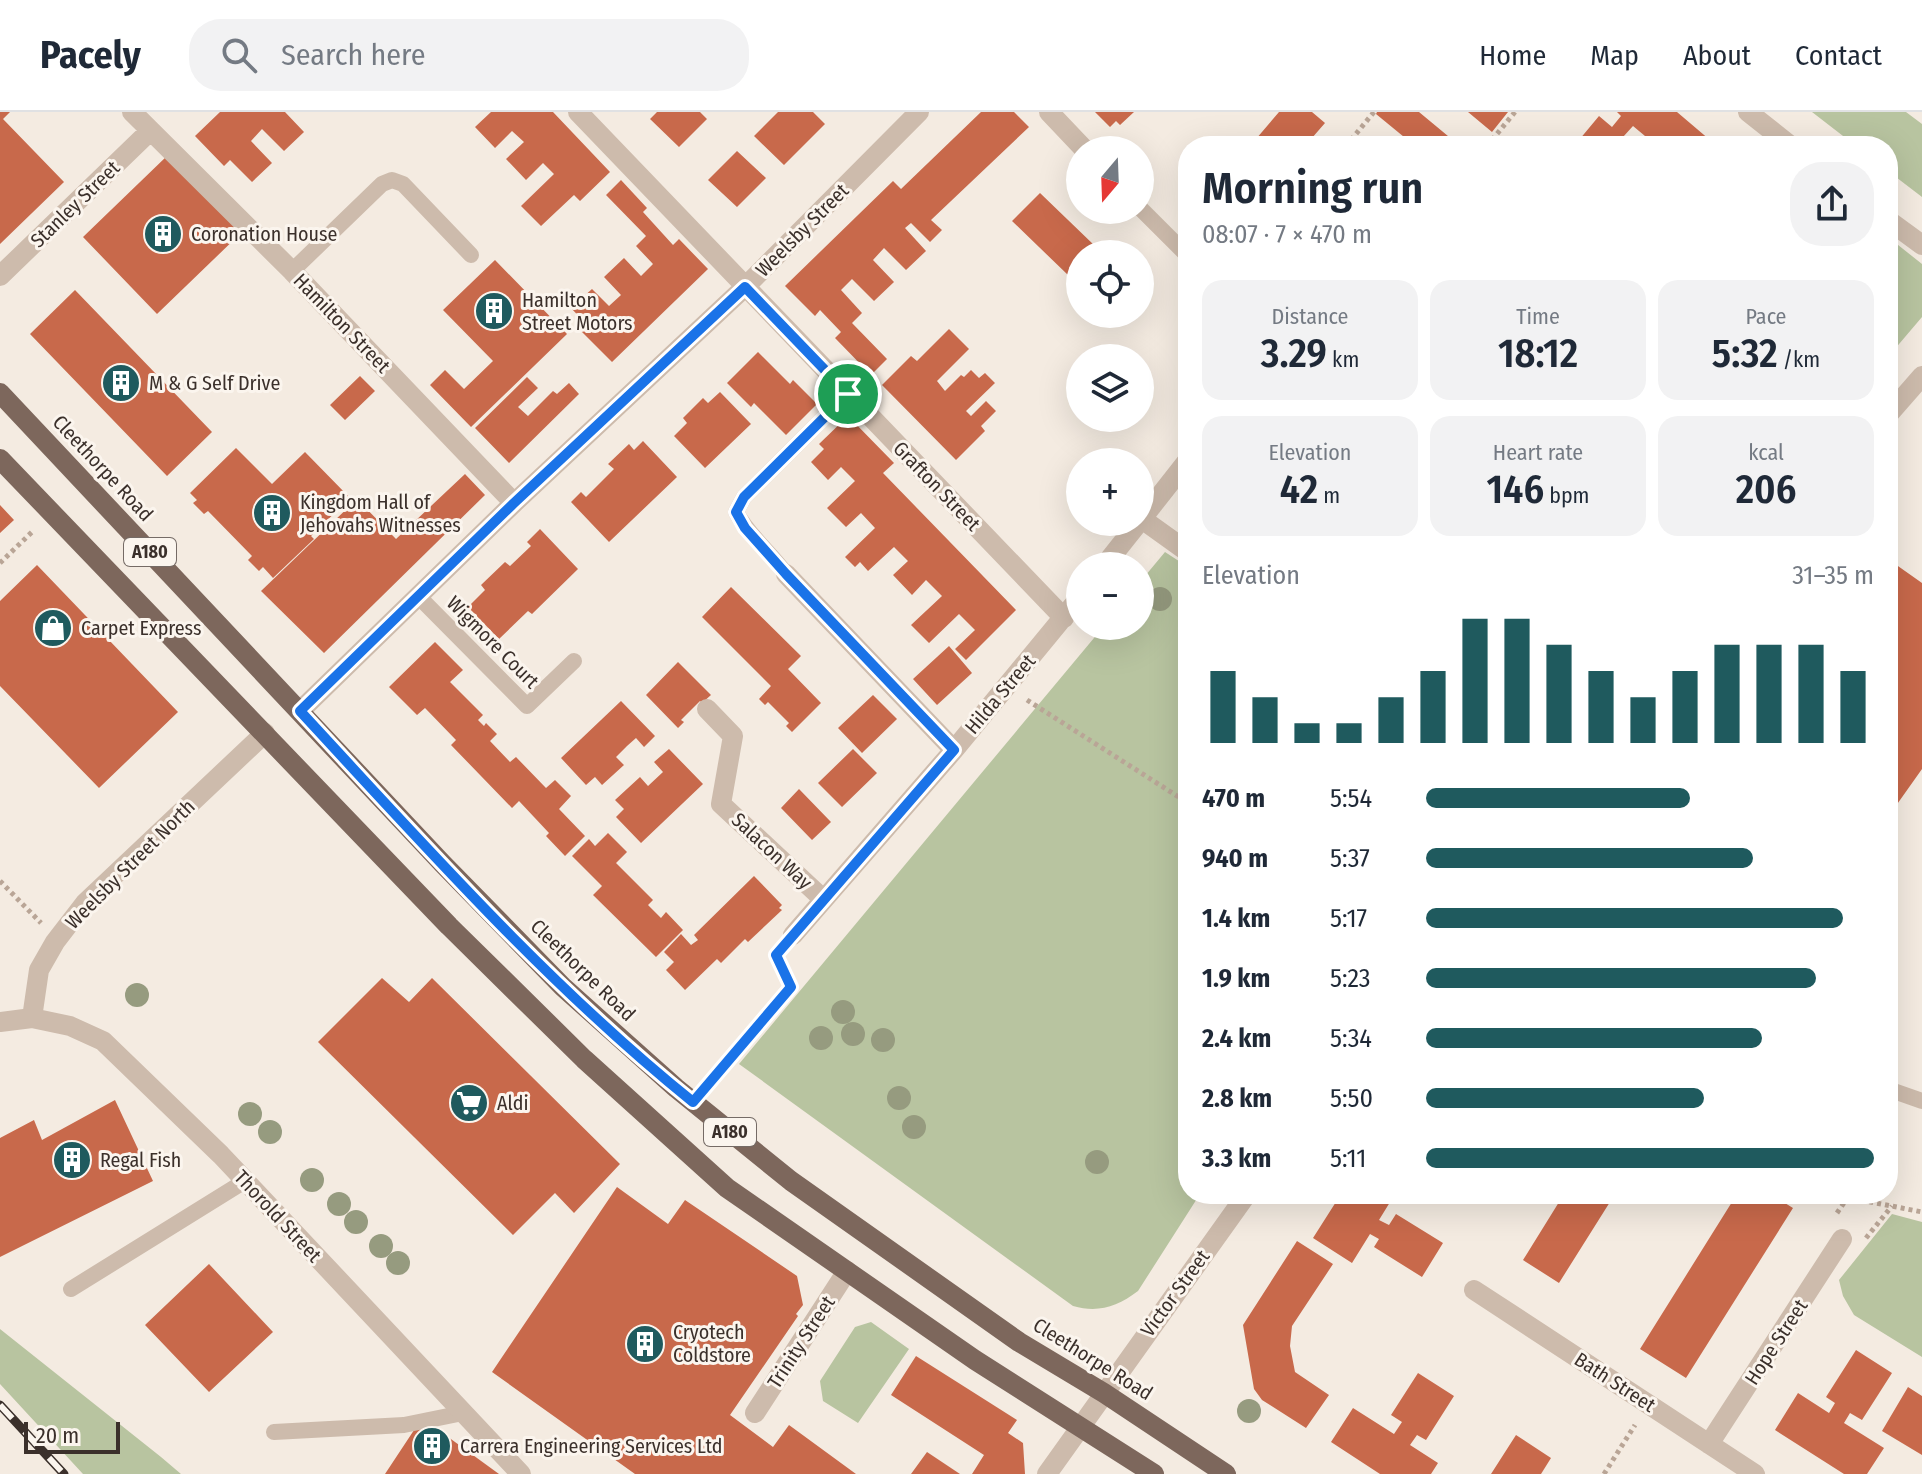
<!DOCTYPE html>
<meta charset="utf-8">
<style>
body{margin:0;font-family:"Fira Sans Condensed",sans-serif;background:#f2f2f3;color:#1f2937;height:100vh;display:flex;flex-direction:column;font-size:30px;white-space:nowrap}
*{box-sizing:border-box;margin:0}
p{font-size:26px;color:#747a83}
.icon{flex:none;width:44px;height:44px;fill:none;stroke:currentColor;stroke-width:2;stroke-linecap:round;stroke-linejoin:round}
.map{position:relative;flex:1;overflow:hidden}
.sheet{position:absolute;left:1178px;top:24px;width:720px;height:1068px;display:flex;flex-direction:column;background:#fff;border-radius:32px;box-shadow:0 8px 32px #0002}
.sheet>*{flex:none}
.needle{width:52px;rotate:199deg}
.tools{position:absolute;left:1066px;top:24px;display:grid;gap:16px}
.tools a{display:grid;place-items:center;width:88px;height:88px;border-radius:50%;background:#fff;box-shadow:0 8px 32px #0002;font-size:40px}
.scale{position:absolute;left:24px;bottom:20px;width:96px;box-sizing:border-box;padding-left:8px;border:4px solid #3b302b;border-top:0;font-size:22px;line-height:28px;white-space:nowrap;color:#3b302b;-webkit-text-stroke:6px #fbf5ee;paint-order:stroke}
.pin{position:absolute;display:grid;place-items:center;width:68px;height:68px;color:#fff;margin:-34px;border:4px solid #fff;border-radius:50%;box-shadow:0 2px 8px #0007}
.round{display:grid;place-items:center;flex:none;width:84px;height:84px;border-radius:32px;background:#f2f2f3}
.overview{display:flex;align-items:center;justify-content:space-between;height:136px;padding:0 24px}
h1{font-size:44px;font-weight:600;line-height:60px}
.figures{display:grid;grid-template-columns:repeat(3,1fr);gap:12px;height:136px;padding:8px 24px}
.figures div{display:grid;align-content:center;border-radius:20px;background:#f2f2f3;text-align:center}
.figures b{font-size:40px;font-weight:600}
.figures small{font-size:22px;font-weight:400}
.figures p{font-size:22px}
.chart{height:224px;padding:16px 24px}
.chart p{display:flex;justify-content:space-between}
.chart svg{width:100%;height:144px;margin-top:8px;stroke:#1f5a5e;stroke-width:6}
ul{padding:0 24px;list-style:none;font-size:26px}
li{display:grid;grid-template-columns:128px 96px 1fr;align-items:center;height:60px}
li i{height:20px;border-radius:10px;background:#1f5a5e}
header{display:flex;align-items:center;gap:48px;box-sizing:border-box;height:112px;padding:0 40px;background:#fff;border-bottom:2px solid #e0e1e3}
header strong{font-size:38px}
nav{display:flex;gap:44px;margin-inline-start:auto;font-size:28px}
.search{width:560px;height:72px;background:#f2f2f3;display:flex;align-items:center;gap:20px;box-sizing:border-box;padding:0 28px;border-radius:32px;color:#747a83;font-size:30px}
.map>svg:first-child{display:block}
.green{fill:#b8c4a0}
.building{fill:#c8694b}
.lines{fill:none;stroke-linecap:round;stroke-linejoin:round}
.path{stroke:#b9a596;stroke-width:5;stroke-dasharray:4 4;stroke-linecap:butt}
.lane{stroke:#cdbbac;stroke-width:16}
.street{stroke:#cdbbac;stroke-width:20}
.primary{stroke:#7d675c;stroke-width:20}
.rail-casing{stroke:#3b302b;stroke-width:9}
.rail{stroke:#fbf5ee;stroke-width:6;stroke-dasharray:18;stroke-linecap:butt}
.tree{fill:#969b7f}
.route-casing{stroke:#fff;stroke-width:16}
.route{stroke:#1a73e8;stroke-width:10}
.labels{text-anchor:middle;stroke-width:6;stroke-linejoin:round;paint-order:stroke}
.shield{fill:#fbf5ee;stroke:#756b66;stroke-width:2}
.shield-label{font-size:18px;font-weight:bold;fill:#3b302b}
.street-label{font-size:20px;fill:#3b302b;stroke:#fbf5ee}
.poi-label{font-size:20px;fill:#3b302b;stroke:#fbf5ee;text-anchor:start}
</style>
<header>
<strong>Pacely</strong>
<div class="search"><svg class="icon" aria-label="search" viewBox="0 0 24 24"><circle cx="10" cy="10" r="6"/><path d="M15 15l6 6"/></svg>Search here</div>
<nav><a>Home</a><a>Map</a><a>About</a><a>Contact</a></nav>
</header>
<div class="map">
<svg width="1922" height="1362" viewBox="0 0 1922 1362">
<rect width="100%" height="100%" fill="#f4ebe1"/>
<path class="green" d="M1812,0H1906L1922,12V85L1888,59V34H1856Z
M1888,125L1922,152V205L1888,245Z
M1165,440L1188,455V1082H1200L1138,1179C1117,1195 1098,1201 1073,1194L739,952L1104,514H1140V470Z
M1892,1102L1922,1110V1245L1854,1203L1843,1184L1839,1168Z
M871,1210L909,1237L858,1311L823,1289L820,1269L855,1215Z
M0,1217L161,1345L181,1362H83L0,1272Z"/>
<path class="building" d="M0,0H10L3,7L64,70L0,132Z
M220,0H285L304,20L284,39L262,17L251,29L272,51L252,70L230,48L224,54L195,24Z
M491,0H553L610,60L580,89L574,83L541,114L521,94L554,62L543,51L526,68L506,47L524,30L512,19L495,36L475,15Z
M657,0H700L707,7L679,35L650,7Z
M778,0H813L825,12L784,53L754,24Z
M981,0H1014L1029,15L931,108L942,118L930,130L911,111L905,116L926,139L906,158L884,136L873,148L894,170L874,189L852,167L841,178L862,201L852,211L887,247L871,263L835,226L841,220L820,198L815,204L785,174L893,69L901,77Z
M1095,0H1134L1120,13L1116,9L1110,15Z
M1279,0H1312L1325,11L1305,34H1250Z
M1377,0H1419L1460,34H1415L1376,2Z
M1468,0H1508L1492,20Z
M1617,0H1677L1717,34H1657L1633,14L1623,25L1631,32L1629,34H1574L1599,4L1612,15L1621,4Z
M737,39L766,66L737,95L708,68Z
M168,43L242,120L157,202L83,125Z
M621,68L647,96L643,100L673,133L679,127L708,157L612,250L582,220L588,214L571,196L592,177L609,194L621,183L604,165L624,146L641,164L653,152L636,134L646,124L606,83Z
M1040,81L1095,134L1088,142H1080V150L1068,163L1012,109Z
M495,148L567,222L471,315L430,273L445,258L464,277L493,249L443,198Z
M75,178L212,320L167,364L30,222Z
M949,217L969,237L937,269L945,279L961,263L964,265L971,258L979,266L985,261L995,271L966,299L971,304L986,289L996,299L981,314L985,319L956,348L882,273L911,244L917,249Z
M758,240L790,272L793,268L817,292L786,323L754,291L751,295L727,271Z
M360,264L375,279L345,308L330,293Z
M527,265L538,276L518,295L528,304L553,279L557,282L569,271L579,282L509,351L475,316Z
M720,280L751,312L705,356L674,324L687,311L683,306L703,286L708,291Z
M848,304L894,351L883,361L1016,498L966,548L955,537L975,518L959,502L929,531L911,513L942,484L926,468L912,483L893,463L908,449L894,435L868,459L860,450L855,455L845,445L875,416L861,401L846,415L827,396L855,369L841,355L828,368L811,350L824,337L819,332Z
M643,329L677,365L609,430L571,390L581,380L586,385L614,357L608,352L629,332L634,338Z
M236,336L272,372L305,340L350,386L311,424L314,427L273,466L263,455L259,459L248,448L252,444L208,399L204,402L193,391L197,388L190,381Z
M465,362L485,383L324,541L261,479L357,387L396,427Z
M0,393L14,408L0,421Z
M540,417L578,457L532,502L528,499L499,527L468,495L485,478L481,473L505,450L510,454L531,434L527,430Z
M1888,447L1922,471V657L1888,705Z
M37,453L178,600L99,676L0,574V489Z
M731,475L801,544L788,557L821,591L792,620L786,614L789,611L768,590L765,593L759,587L771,574L702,505Z
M435,530L463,558L450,570L483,603L478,608L484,614L486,611L497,622L490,629L510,650L516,645L546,676L555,668L571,684L559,697L585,724L565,744L546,724L549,721L519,689L512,696L451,633L456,628L425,596L417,603L389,575Z
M949,534L972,561L937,593L913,567Z
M678,550L711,583L702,591L700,589L681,608L684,610L678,616L646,583Z
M873,583L897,607L862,641L838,616Z
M621,589L655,624L644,635L636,626L627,634L616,645L624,653L602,673L595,665L586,673L561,646Z
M669,637L703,672L641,731L616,705L624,697L615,688L640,665L648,674L663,660L654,650Z
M853,637L877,661L842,695L818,671Z
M799,677L831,710L812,728L781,696Z
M608,721L627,740L616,751L653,788L648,793L661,806L666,800L683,818L656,845L593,783L602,774L572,744L589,727L595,734Z
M754,764L782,793L779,796L782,798L748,830L745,827L721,851L717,847L685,878L666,858L674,850L664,840L681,822L691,833L698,828L694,823Z
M382,866L409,890L432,866L620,1052L574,1101L555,1081L513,1123L318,930Z
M115,988L153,1069L0,1145V1026L34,1008L42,1028Z
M617,1075L668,1112L685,1088L797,1164L803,1193L796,1202L798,1204L730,1303L773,1335L789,1313L856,1362H635L492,1260Z
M1341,1082H1395L1379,1108L1389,1113L1396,1102L1443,1131L1422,1165L1374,1135L1379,1127L1370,1122L1352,1151L1313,1126Z
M1564,1082H1615L1559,1171L1523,1148Z
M1737,1082H1770L1793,1096L1686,1266L1640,1237Z
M1297,1129L1333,1152L1292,1214L1290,1234L1295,1260L1329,1283L1306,1316L1262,1288L1254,1277L1243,1213Z
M209,1152L273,1220L209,1280L145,1213Z
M1856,1238L1892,1261L1862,1308L1850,1301L1844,1311L1884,1336L1867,1362H1844L1775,1318L1798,1281L1829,1301L1835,1291L1826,1285Z
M916,1244L1017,1308L1008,1321L1023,1331L1025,1362H972L984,1343L891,1283Z
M1418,1261L1454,1284L1426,1328L1417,1323L1410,1333L1438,1351L1431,1362H1380L1331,1330L1353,1296L1394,1322L1402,1310L1391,1303Z
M1908,1275L1922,1284V1343L1882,1319Z
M422,1306L499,1362H385Z
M1516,1323L1551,1346L1541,1362H1491Z
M927,1340L960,1362H911Z"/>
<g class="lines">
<path class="path" d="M1346,34L1374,0
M1487,34L1515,0
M0,451L34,418
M1027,588L1188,691
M0,769L41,811
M709,971L791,875L776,843
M1830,1082L1922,1100
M1837,1101L1848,1085
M1866,1126L1892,1094
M1604,1362L1635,1313"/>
<path class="lane" d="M1140,96L1188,144
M292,159L382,72L392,68L403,72L471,143
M786,462C770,440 748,423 736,400L744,385L848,282
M418,484L527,594L574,549
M1888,977L1922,989
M71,1177L245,1069
M274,1320L404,1313L463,1301"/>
<path class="street" d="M132,0L292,159L514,391
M578,0L1064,506
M1049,0L1085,38
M1748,0L1791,34
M1888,108L1922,133
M0,164L150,19
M1888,303L1922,264
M1142,407L1188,440
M1140,409L1188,348
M1104,454L1139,410
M786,462L954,638
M707,597L733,624L721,692L823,787
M300,599L514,391L745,175L919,0
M793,823L954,638L1080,485
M32,906L39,858L55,830L85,791L265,621
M0,910L32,906L70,914L103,929L221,1043L521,1362
M1474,1178L1755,1362
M755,1301L847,1159
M1709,1332L1842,1127
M1047,1362L1247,1082"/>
<path class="primary" d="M0,281L442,751L563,875L676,976L791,1069L1019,1230L1104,1281L1226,1362
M0,347L449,814L584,947L727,1076L975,1248L1154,1362"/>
<defs>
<path id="rail" d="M0,1293L64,1362"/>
</defs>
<use href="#rail" class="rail-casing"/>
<use href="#rail" class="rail"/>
</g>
<g class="tree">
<circle cx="1160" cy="487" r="12"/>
<circle cx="137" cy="883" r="12"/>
<circle cx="843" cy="900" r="12"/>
<circle cx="853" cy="922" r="12"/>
<circle cx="821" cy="926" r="12"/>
<circle cx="883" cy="928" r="12"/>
<circle cx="899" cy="986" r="12"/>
<circle cx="250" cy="1002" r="12"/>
<circle cx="914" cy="1015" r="12"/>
<circle cx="270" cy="1020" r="12"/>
<circle cx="1097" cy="1050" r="12"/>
<circle cx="312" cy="1068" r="12"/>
<circle cx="339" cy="1092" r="12"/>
<circle cx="356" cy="1110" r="12"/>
<circle cx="381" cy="1134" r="12"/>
<circle cx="398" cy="1151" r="12"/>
<circle cx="1249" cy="1299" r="12"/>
</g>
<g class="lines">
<defs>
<path id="route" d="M745,175L848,282L744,385L736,400L745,416L786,462L954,638L776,843L791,875L693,990C549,874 425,734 300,599L514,391Z"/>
</defs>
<use href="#route" class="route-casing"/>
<use href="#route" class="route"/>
</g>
<defs>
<symbol id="building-disc" viewBox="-11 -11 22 22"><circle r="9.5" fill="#1f5a5e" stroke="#fbf5ee"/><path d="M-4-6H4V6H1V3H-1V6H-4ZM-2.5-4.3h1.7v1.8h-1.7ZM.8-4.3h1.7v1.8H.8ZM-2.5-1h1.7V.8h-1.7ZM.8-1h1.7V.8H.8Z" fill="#fff"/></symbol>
<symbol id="shop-disc" viewBox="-11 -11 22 22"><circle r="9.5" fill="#1f5a5e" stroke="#fbf5ee"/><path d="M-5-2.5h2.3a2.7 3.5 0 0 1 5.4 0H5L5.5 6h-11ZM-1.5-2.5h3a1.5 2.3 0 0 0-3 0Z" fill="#fff"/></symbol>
<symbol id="supermarket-disc" viewBox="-11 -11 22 22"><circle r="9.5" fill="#1f5a5e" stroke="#fbf5ee"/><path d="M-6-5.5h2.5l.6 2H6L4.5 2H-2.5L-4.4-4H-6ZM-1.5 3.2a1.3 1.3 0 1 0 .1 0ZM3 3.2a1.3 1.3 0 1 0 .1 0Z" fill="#fff"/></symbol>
</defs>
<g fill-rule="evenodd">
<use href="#building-disc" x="141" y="100" width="44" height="44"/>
<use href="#building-disc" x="472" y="177" width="44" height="44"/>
<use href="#building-disc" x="99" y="249" width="44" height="44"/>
<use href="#building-disc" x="250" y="379" width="44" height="44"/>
<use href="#shop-disc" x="31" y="494" width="44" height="44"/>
<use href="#supermarket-disc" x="447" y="969" width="44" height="44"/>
<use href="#building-disc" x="50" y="1026" width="44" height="44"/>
<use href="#building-disc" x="623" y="1210" width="44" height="44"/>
<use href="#building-disc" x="410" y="1312" width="44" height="44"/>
</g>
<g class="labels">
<g class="shield">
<rect x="124" y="426" width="52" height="28" rx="6"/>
<rect x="704" y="1006" width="52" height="28" rx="6"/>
</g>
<g class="shield-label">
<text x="150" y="446">A180</text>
<text x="730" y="1026">A180</text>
</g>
<g class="street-label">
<text transform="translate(75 92) rotate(-44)" y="7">Stanley Street</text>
<text transform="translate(802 118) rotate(-45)" y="7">Weelsby Street</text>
<text transform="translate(342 211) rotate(46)" y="7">Hamilton Street</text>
<text transform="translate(103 356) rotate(47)" y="7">Cleethorpe Road</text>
<text transform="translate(937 374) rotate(46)" y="7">Grafton Street</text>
<text transform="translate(493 530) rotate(45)" y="7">Wigmore Court</text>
<text transform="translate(1000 582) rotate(-50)" y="7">Hilda Street</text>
<text transform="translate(772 739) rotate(43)" y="7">Salacon Way</text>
<text transform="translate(130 752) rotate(-45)" y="7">Weelsby Street North</text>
<text transform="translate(583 858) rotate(44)" y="7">Cleethorpe Road</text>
<text transform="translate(278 1104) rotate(47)" y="7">Thorold Street</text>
<text transform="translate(1175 1181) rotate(-54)" y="7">Victor Street</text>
<text transform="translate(801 1230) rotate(-57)" y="7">Trinity Street</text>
<text transform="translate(1776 1230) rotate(-57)" y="7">Hope Street</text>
<text transform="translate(1093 1247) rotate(32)" y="7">Cleethorpe Road</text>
<text transform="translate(1615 1270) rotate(33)" y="7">Bath Street</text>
</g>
<g class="poi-label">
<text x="191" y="129">Coronation House</text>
<text x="522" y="195">Hamilton<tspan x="522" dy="23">Street Motors</tspan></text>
<text x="149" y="278">M &amp; G Self Drive</text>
<text x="300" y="397">Kingdom Hall of<tspan x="300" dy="23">Jehovahs Witnesses</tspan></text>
<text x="81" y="523">Carpet Express</text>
<text x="497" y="998">Aldi</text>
<text x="100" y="1055">Regal Fish</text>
<text x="673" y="1227">Cryotech<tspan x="673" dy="23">Coldstore</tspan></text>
<text x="460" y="1341">Carrera Engineering Services Ltd</text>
</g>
</g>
</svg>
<div class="tools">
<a><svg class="needle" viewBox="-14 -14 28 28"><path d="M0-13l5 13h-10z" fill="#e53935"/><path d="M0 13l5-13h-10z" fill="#747a83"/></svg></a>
<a><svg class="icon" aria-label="locate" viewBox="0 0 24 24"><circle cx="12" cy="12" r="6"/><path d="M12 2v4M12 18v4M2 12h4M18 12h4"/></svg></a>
<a><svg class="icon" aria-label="layers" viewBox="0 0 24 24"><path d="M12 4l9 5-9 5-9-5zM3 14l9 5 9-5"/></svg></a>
<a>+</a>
<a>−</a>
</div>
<div class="scale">20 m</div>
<div class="pin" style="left:848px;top:282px;background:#1e9e55"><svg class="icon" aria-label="arrive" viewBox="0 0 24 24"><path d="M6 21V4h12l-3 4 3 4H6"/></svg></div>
<section class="sheet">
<div class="overview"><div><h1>Morning run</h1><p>08:07 · 7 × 470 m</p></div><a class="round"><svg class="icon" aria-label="share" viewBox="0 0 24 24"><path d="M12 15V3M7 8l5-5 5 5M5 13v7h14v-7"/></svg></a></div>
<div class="figures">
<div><p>Distance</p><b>3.29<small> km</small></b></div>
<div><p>Time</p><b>18:12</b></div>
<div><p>Pace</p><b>5:32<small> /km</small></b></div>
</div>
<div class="figures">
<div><p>Elevation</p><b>42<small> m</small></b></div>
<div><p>Heart rate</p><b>146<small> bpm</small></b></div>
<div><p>kcal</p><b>206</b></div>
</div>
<div class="chart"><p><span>Elevation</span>31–35 m</p>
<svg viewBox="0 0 160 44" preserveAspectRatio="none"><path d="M5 44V22M15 44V30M25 44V38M35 44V38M45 44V30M55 44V22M65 44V6M75 44V6M85 44V14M95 44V22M105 44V30M115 44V22M125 44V14M135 44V14M145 44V14M155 44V22"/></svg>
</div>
<ul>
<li><b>470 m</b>5:54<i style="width:59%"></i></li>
<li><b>940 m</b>5:37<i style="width:73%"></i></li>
<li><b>1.4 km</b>5:17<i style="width:93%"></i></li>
<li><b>1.9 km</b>5:23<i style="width:87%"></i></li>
<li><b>2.4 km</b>5:34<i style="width:75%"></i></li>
<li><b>2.8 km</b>5:50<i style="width:62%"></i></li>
<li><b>3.3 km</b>5:11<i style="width:100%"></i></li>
</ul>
</section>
</div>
